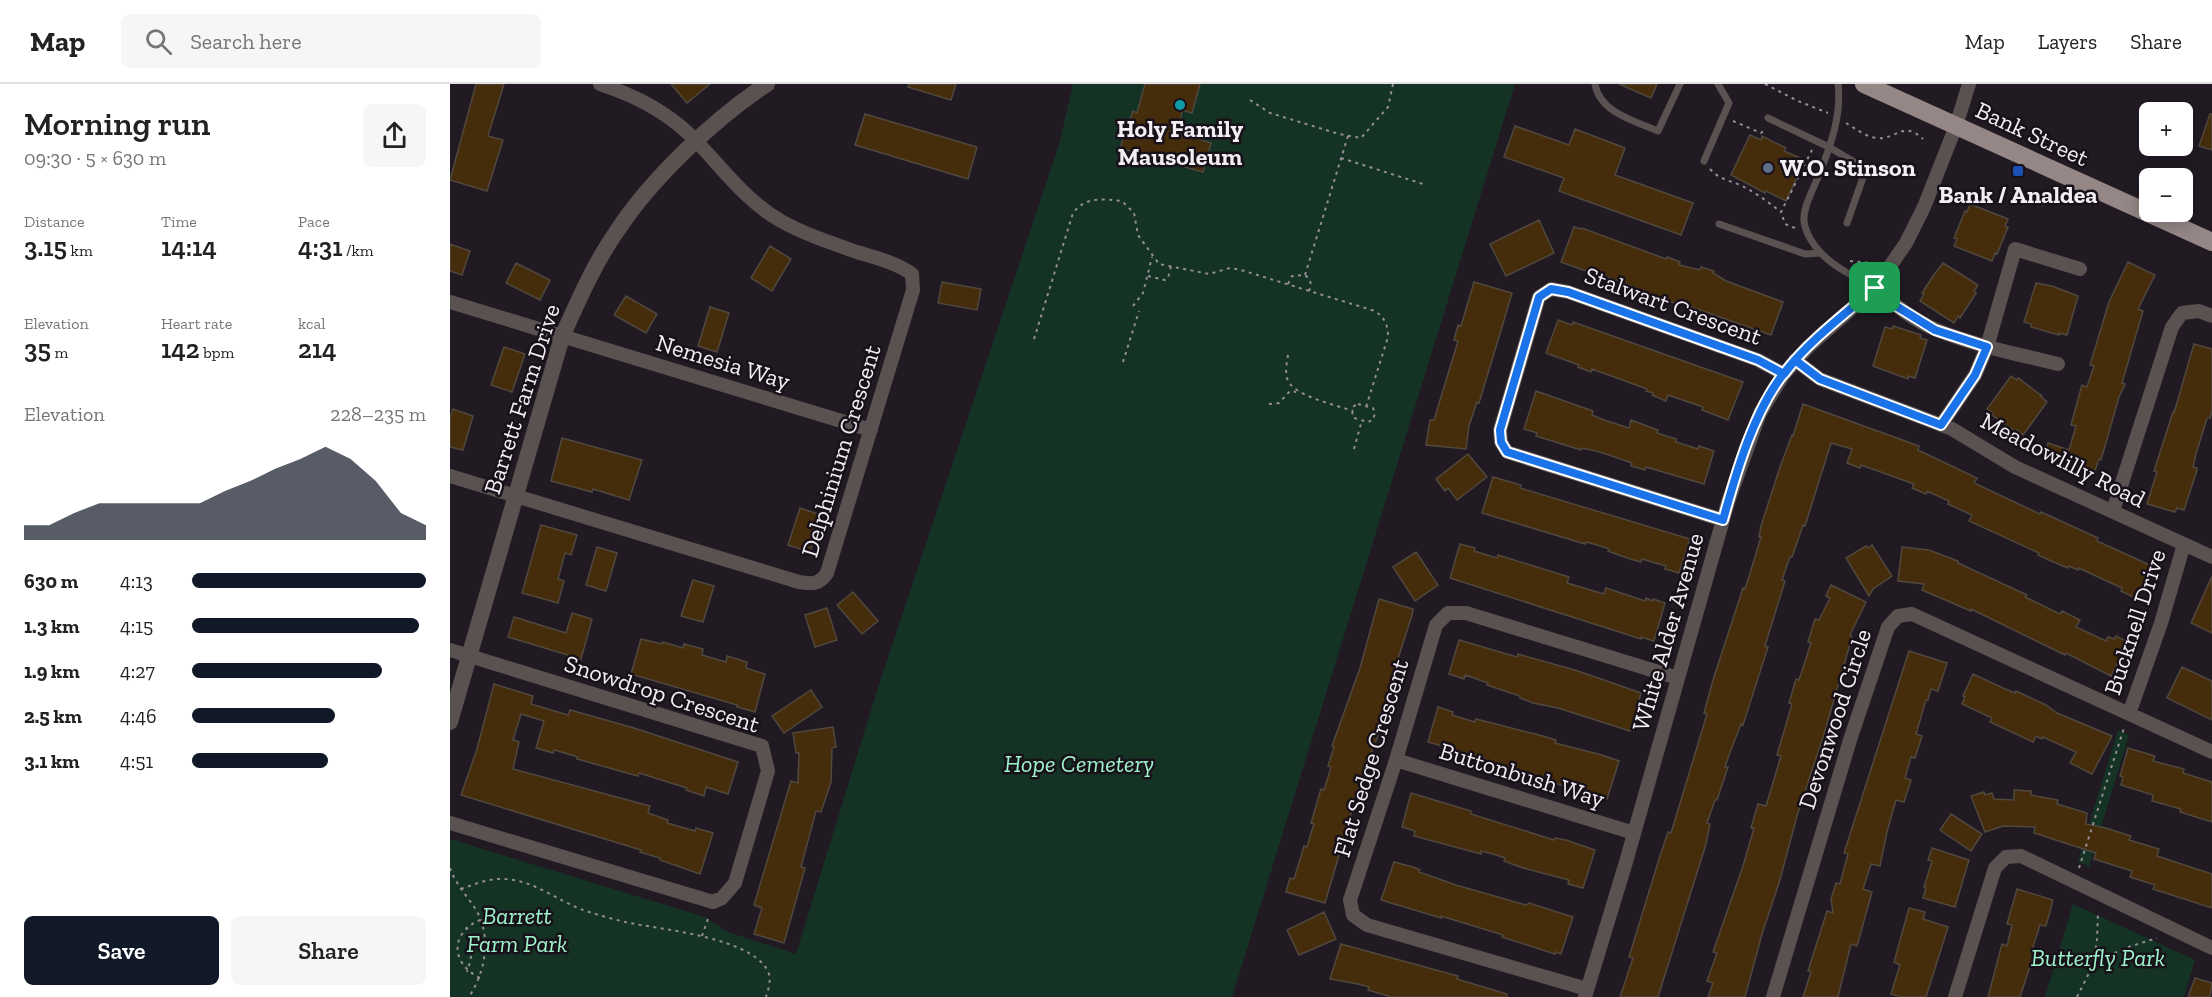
<!DOCTYPE html>
<meta charset="utf-8">
<style>
body{margin:0;font-family:"Zilla Slab",serif;background:#f6f6f6;color:#222;height:100vh;display:flex;flex-direction:column;font-size:22px;white-space:nowrap}
*{box-sizing:border-box;margin:0}
p{font-size:20px;color:#767676}
.icon{flex:none;width:33px;height:33px;fill:none;stroke:currentColor;stroke-width:2;stroke-linecap:round;stroke-linejoin:round}
.map{position:relative;flex:1;overflow:hidden}
.details{display:flex;flex-direction:column;background:#fff;width:450px}
.details>*{flex:none}
.tools{position:absolute;left:1689px;top:18px;display:grid;gap:12px}
.tools a{display:grid;place-items:center;width:54px;height:54px;border-radius:9px;background:#fff;box-shadow:0 3px 15px #0003;font-size:30px}
.pin{position:absolute;display:grid;place-items:center;width:51px;height:51px;color:#fff;margin:-26px;border-radius:12px;box-shadow:0 3px 9px #0006}
.round{display:grid;place-items:center;flex:none;width:63px;height:63px;border-radius:9px;background:#f6f6f6}
.summary{display:flex;align-items:center;justify-content:space-between;height:102px;padding:0 24px}
h1{font-size:33px;font-weight:600;line-height:45px}
.metrics{display:grid;grid-template-columns:repeat(3,1fr);gap:9px;height:102px;padding:6px 24px}
.metrics div{display:grid;align-content:center}
.metrics b{font-size:26px;font-weight:600}
.metrics small{font-size:16px;font-weight:400}
.metrics p{font-size:16px}
.chart{height:168px;padding:12px 24px}
.chart p{display:flex;justify-content:space-between}
.chart svg{width:100%;height:108px;margin-top:6px;fill:#111827;opacity:.7}
.button{display:flex;gap:12px;margin-top:auto;padding:12px 24px}
.button a{flex:1;height:69px;border-radius:9px;background:#111827;color:#fff;font-size:24px;font-weight:600;line-height:69px;text-align:center}
.button a+a{background:#f6f6f6;color:#222}
ul{padding:0 24px;list-style:none;font-size:20px}
li{display:grid;grid-template-columns:96px 72px 1fr;align-items:center;height:45px}
li i{height:15px;border-radius:8px;background:#111827}
header{display:flex;align-items:center;gap:36px;box-sizing:border-box;height:84px;padding:0 30px;background:#fff;border-bottom:2px solid #e0e0e0}
header strong{font-size:28px}
nav{display:flex;gap:33px;margin-inline-start:auto;font-size:21px}
.search{width:420px;height:54px;background:#f6f6f6;display:flex;align-items:center;gap:15px;box-sizing:border-box;padding:0 21px;border-radius:9px;color:#767676;font-size:22px}
main{display:flex;flex:1;min-height:0}
.map>svg:first-child{display:block}
.green{fill:#143325}
.building{fill:#452d0c;stroke:#50483e;stroke-width:1.5}
.lines{fill:none;stroke-linecap:round;stroke-linejoin:round}
.path{stroke:#938d95;stroke-width:2;stroke-dasharray:3 4.5;stroke-linecap:butt}
.service{stroke:#595251;stroke-width:7}
.minor{stroke:#595251;stroke-width:14}
.tertiary{stroke:#595251;stroke-width:16}
.primary{stroke:#948785;stroke-width:18}
.route-casing{stroke:#fff;stroke-width:12}
.route{stroke:#1a73e8;stroke-width:8}
.culture-dot{fill:#0f9aa8;stroke:#18111a;stroke-width:2}
.service-dot{fill:#5c6f8a;stroke:#18111a;stroke-width:2}
.transit-dot{fill:#1a4fb4;stroke:#18111a;stroke-width:2}
.labels{text-anchor:middle;stroke-width:5;stroke-linejoin:round;paint-order:stroke}
.poi-label{font-size:24px;font-weight:bold;fill:#f3eef5;stroke:#18111a}
.street-label{font-size:24px;fill:#f3eef5;stroke:#18111a}
.park-label{font-size:24px;font-style:italic;fill:#9df4cb;stroke:#18111a}
</style>
<header>
<strong>Map</strong>
<div class="search"><svg class="icon" aria-label="search" viewBox="0 0 24 24"><circle cx="10" cy="10" r="6"/><path d="M15 15l6 6"/></svg>Search here</div>
<nav><a>Map</a><a>Layers</a><a>Share</a></nav>
</header>
<main>
<section class="details">
<div class="summary"><div><h1>Morning run</h1><p>09:30 · 5 × 630 m</p></div><a class="round"><svg class="icon" aria-label="share" viewBox="0 0 24 24"><path d="M12 15V3M7 8l5-5 5 5M5 13v7h14v-7"/></svg></a></div>
<div class="metrics">
<div><p>Distance</p><b>3.15<small> km</small></b></div>
<div><p>Time</p><b>14:14</b></div>
<div><p>Pace</p><b>4:31<small> /km</small></b></div>
</div>
<div class="metrics">
<div><p>Elevation</p><b>35<small> m</small></b></div>
<div><p>Heart rate</p><b>142<small> bpm</small></b></div>
<div><p>kcal</p><b>214</b></div>
</div>
<div class="chart"><p><span>Elevation</span>228–235 m</p>
<svg viewBox="0 0 160 44" preserveAspectRatio="none"><path d="M0 44V38L10 38L20 33L30 29L40 29L50 29L60 29L70 29L80 24L90 20L100 15L110 11L120 6L130 11L140 20L150 33L160 38V44z"/></svg>
</div>
<ul>
<li><b>630 m</b>4:13<i style="width:100%"></i></li>
<li><b>1.3 km</b>4:15<i style="width:97%"></i></li>
<li><b>1.9 km</b>4:27<i style="width:81%"></i></li>
<li><b>2.5 km</b>4:46<i style="width:61%"></i></li>
<li><b>3.1 km</b>4:51<i style="width:58%"></i></li>
</ul>
<div class="button"><a>Save</a><a>Share</a></div>
</section>
<div class="map">
<svg width="1762" height="913" viewBox="0 0 1762 913">
<rect width="100%" height="100%" fill="#211a23"/>
<path class="green" d="M623,0H1065L782,913H0V755L255,833L278,848L346,870L426,610L609,61Z
M1668,646L1679,651L1639,783L1628,777Z
M1623,820L1745,876L1734,913H1595Z"/>
<path class="building" d="M26,0H54L38,52L53,56L37,107L0,96Z
M221,0H260L237,19Z
M459,0H506L501,16L458,3Z
M695,0H750L742,29L732,26L729,49L761,59L753,88L670,64L683,27L687,29Z
M1169,0H1207L1201,14Z
M415,30L527,63L518,95L405,61Z
M1760,30H1762V66L1749,62Z
M1065,42L1119,61L1125,45L1175,64L1165,91L1243,119L1231,151L1109,107L1114,94L1054,73Z
M1300,51L1311,56L1312,52L1336,64L1334,67L1355,76L1336,117L1316,107L1315,109L1281,91Z
M1520,120L1558,135L1555,142L1558,143L1547,170L1545,169L1542,177L1504,162L1507,155L1504,154L1515,127L1517,128Z
M1089,136L1104,169L1056,192L1040,160Z
M1124,143L1131,145L1132,144L1216,175L1217,173L1230,178L1229,181L1250,186L1251,183L1264,187L1263,189L1276,197L1333,218L1321,251L1230,219L1229,221L1140,186L1139,188L1111,178Z
M0,160L20,167L12,191L0,187Z
M320,162L341,175L322,207L301,194Z
M1678,178L1705,191L1688,225L1693,227L1672,299L1675,300L1669,313L1651,376L1649,375L1644,389L1617,379L1618,376L1595,369L1598,359L1619,366L1626,342L1621,341L1632,301L1637,303L1644,282L1640,281L1659,218Z
M66,179L100,196L90,216L56,199Z
M1493,179L1528,201L1524,208L1526,209L1510,234L1508,232L1504,239L1470,217L1474,210L1472,209L1483,192Z
M492,198L531,205L527,226L488,219Z
M1024,198L1062,209L1049,253L1029,319L1027,318L1019,342L1016,365L976,361L980,336H984L1008,257L1004,256L1008,241L1011,242Z
M1586,199L1602,202L1628,212L1617,251L1609,249V251L1581,243V240L1574,238Z
M176,212L207,230L196,249L164,231Z
M260,223L279,229L267,268L248,262Z
M1108,236L1122,241L1123,238L1293,298L1278,336L1252,326L1253,323L1218,311L1216,317L1202,311L1203,309L1196,307L1197,305L1142,285L1141,288L1128,283L1129,281L1096,269Z
M1443,242L1471,251L1470,254L1477,256L1465,294L1458,292V295L1423,282L1435,243L1442,245Z
M1744,260L1762,265V327L1760,334H1757L1746,370L1743,383L1747,384V386L1734,426L1727,424L1725,428L1697,420L1707,388L1704,387L1723,328L1724,329Z
M54,263L75,270L62,308L41,301Z
M1561,292L1567,296L1568,294L1592,312L1591,313L1597,318L1573,351L1567,346L1566,348L1542,331L1543,329L1537,325Z
M1086,307L1143,327L1142,331L1154,336L1179,344L1181,336L1208,346L1207,349L1226,355V358L1248,365L1249,362L1264,367L1254,400L1196,383L1195,386L1181,382L1182,379L1150,368L1132,364L1131,366L1086,352L1087,349L1074,345Z
M1353,320L1469,362L1468,366L1527,394L1524,399L1590,430L1591,428L1648,454L1647,457L1700,481L1695,492L1699,494L1694,506L1689,504L1685,514L1671,507L1672,504L1661,499L1629,484L1628,486L1619,482L1618,484L1601,477L1588,471L1589,469L1519,437L1522,431L1498,420L1499,417L1477,407L1476,410L1462,404L1464,400L1411,381L1410,384L1397,379L1402,365L1381,359L1355,442L1353,441L1342,473H1340L1336,484L1332,496L1335,497L1315,562L1318,563L1293,641L1291,640L1279,671L1275,683H1278L1267,716H1265L1257,739L1260,740L1256,760L1208,913H1170L1183,874L1179,873L1209,775L1218,748L1221,749L1257,630L1254,629L1263,596L1293,504L1295,505L1301,486L1311,453H1309L1311,442L1330,383L1342,351L1343,352Z
M3,325L23,332L13,366L0,363V334Z
M112,354L192,376L179,416L143,405L142,408L101,397Z
M1018,370L1037,393L1007,416L998,404L995,407L986,395Z
M1043,393L1071,401L1070,404L1240,455L1229,489L1215,485L1216,482L1192,475L1191,478L1177,474L1158,467L1159,465L1147,461L1136,458L1135,460L1032,429Z
M350,424L371,431L360,468L338,461Z
M91,441L127,451L121,471L115,469L108,495L114,497L108,519L72,509Z
M1010,460L1025,464L1024,467L1047,474L1048,471L1119,493L1117,499L1154,510L1156,504L1195,517L1196,514L1202,517L1203,515L1215,519L1204,557L1191,553V555L1000,494Z
M1422,461L1442,492L1423,505L1419,512L1396,474L1416,462L1418,464Z
M147,463L167,469L156,507L136,501Z
M1452,463L1479,466L1508,477V479L1577,511L1575,513L1610,530L1612,527L1630,536L1626,543L1656,557L1658,553L1664,555L1666,552L1678,558L1661,592L1616,569L1615,571L1521,525V527L1472,506L1474,500L1448,497Z
M966,468L988,501L965,517L943,483Z
M1762,492V549L1741,539Z
M243,496L264,502L253,538L231,532Z
M1381,501L1416,518L1400,551L1402,553L1374,650L1347,732L1329,799L1312,850L1295,913H1258L1263,899L1257,897L1267,869L1263,868L1293,782L1304,744H1301L1308,720L1316,722L1331,672L1327,671L1342,620L1339,619L1346,595L1349,596L1361,559L1358,558L1365,535L1369,536L1380,514L1376,512Z
M403,508L428,537L412,550L387,521Z
M929,515L963,525L962,531L946,581L948,582L930,646L910,699L875,819L836,808L840,794L844,795L854,762L857,763L860,752L864,740L861,739L868,715L871,705L874,706L881,683L878,682L884,663L882,662L910,584Z
M377,524L387,556L365,563L355,531Z
M122,529L142,535L131,575L58,553L64,533L116,549Z
M191,555L212,560L213,558L233,564L234,560L253,565L252,571L276,578L277,572L297,578L296,584L315,590L305,628L287,623V621L181,590Z
M1009,556L1067,573L1068,570L1128,587L1191,609L1180,647L1108,624L1083,619L1070,614V612L1037,601L1038,599L1027,595L1015,591L1014,595L999,590Z
M1459,567L1497,579L1488,607L1481,605L1478,616H1476L1466,650L1472,652L1465,674L1461,673L1455,694L1461,696L1454,718L1446,716L1437,748L1430,782L1421,780L1413,805L1422,808L1407,862L1401,860L1388,913H1353L1361,888L1358,887L1377,827L1383,829L1381,815L1386,799L1390,800L1398,770L1394,769Z
M1732,583L1762,597V636L1717,614Z
M1523,590L1553,604L1565,609L1566,607L1596,621L1607,629L1662,652L1642,690L1620,679L1626,668L1593,653L1592,655L1586,652L1583,658L1540,638L1542,634L1512,620L1515,613L1513,612Z
M44,600L83,612L81,620L118,631L120,626L184,644L288,678L278,710L256,703L254,712L236,706L237,704L189,689L188,692L127,675L128,673L104,666L103,669L86,664L94,637L71,630L63,656L69,658L63,685L200,722L198,729L218,736L217,739L245,747L246,744L263,749L250,790L210,776V774L190,768L191,766L11,711L27,665Z
M361,606L372,623L334,649L322,632Z
M988,623L1003,628L1002,631L1025,638L1026,635L1093,652L1106,656L1105,659L1152,671L1169,677L1157,715L1035,678L1036,675L978,658Z
M383,643L386,663L382,664L381,698L371,728L366,727L351,783L355,784L334,859L304,850L312,824L304,821L341,697L348,699L349,669H346L343,649Z
M1678,664L1705,672L1703,677L1734,685L1733,689L1762,698V738L1730,728L1731,725L1702,717L1703,711L1671,701L1673,693L1670,692Z
M1564,706L1581,707V711L1608,716L1607,720L1637,729L1636,740L1656,744L1681,752L1679,756L1709,765L1707,772L1762,790V824L1703,805L1705,801L1680,793L1682,787L1644,775L1646,769L1584,749L1585,743L1553,742L1535,748L1521,712L1534,708L1535,711L1542,709L1544,715L1564,716Z
M961,709L1021,727V730L1104,756L1105,754L1116,756L1145,766L1133,804L1118,800L1119,796L1073,784L1054,777L1055,774L1043,770L1031,767V770L964,752L965,747L952,743Z
M1501,730L1532,750L1521,767L1490,746Z
M1482,764L1519,776L1505,823L1473,814L1476,804L1474,803L1482,777L1478,776Z
M944,778L963,783L970,786L969,788L1006,801L1076,821L1079,819L1123,833L1111,870L1106,868L1105,870L1052,853L1053,851L991,832V834L931,816Z
M1567,805L1603,816L1596,842L1590,841L1581,869L1584,870L1570,913H1538L1552,860L1557,862L1562,841L1557,840Z
M1459,824L1475,828L1473,835L1498,843L1476,913H1452L1441,910L1450,881L1444,878Z
M874,828L886,855L849,871L837,846Z
M891,860L1008,892L1007,895L1057,910V913H941L918,906L919,903L908,900L880,895Z
M1745,894L1762,899L1760,913H1738Z"/>
<g class="lines">
<path class="path" d="M1315,0L1348,17L1378,29
M800,16L820,29L889,50L911,54L938,23L943,0
M1283,37L1311,49L1315,45
M1396,39C1406,45 1416,53 1427,54C1446,56 1453,36 1473,55
M891,74L973,100
M1260,85C1269,95 1278,96 1290,101C1305,108 1318,118 1331,128
M1345,144L1335,140L1331,128L1362,66
M1400,177L1421,179
M855,191L898,52
M698,192L715,196L718,194L721,182
M838,200L842,192L855,191C861,196 862,200 859,207
M683,222L693,209L702,173
M584,255L623,129C636,112 653,115 672,117L684,129L688,151L709,180L759,190L780,184L791,186L925,227C935,234 938,241 938,253L916,323
M838,271C837,278 835,287 837,294C841,312 887,321 903,327
M673,278L689,227
M819,320L829,319L840,307L846,308
M908,320L923,324L925,329L923,336L918,338L904,334L902,331L904,322Z
M904,365L912,336
M0,784C5,799 16,811 25,824C42,852 36,886 19,913
M1629,784L1674,644
M11,805C25,800 40,794 55,795C84,796 109,818 136,827C152,832 169,837 185,840C217,846 307,855 319,890C321,898 318,906 316,913
M16,843C25,856 22,873 17,888
M252,852L259,832
M1644,879L1675,864L1707,854
M30,894C0,879 0,849 30,836
M1627,913L1644,879L1647,855L1648,828"/>
<path class="service" d="M1145,0C1150,29 1185,37 1208,47L1230,0
M1388,0C1392,31 1380,64 1368,93C1363,106 1353,123 1354,137C1355,148 1363,161 1371,169C1385,184 1407,194 1425,204
M1318,34L1379,63L1416,85L1397,139
M1254,77L1279,19L1268,0
M1269,140L1355,170L1371,169"/>
<path class="minor" d="M1425,204C1444,220 1464,237 1487,246C1526,262 1568,270 1608,280
M0,218L421,346
M1345,276L1370,295L1502,345L1565,383L1762,473
M1491,341L1525,291L1537,263L1565,165L1630,185
M0,392L349,498C362,500 369,501 377,489L463,206L462,190C445,178 426,174 407,168C381,159 354,150 331,137C296,117 274,86 247,58C221,30 187,12 150,0
M1663,427L1722,243L1732,229L1749,227L1762,232
M1273,436L1057,368L1051,358L1050,346L1089,213L1101,205L1118,208L1308,276L1334,290
M0,566L312,662L318,687L285,799L272,814L263,818L0,739
M1679,630L1711,539L1734,460
M946,676L1184,749
M1137,905L917,841L903,831L900,816L946,676L986,541L998,529H1016L1228,594
M1135,913L1176,778L1278,418L1310,329L1334,290L1358,263L1425,204L1456,159L1474,123L1506,42L1519,0
M1323,913L1400,656L1438,543L1448,532L1462,530L1762,668
M1505,913L1545,784L1556,773L1571,772L1762,864"/>
<path class="tertiary" d="M0,638L112,253C128,217 144,180 167,147C201,95 265,34 317,0"/>
<path class="primary" d="M1414,0L1762,158"/>
</g>
<g class="lines">
<defs>
<path id="route" d="M1425,204C1394,231 1360,256 1335,288C1304,326 1286,389 1273,436L1057,368L1051,358L1050,346L1089,213L1101,205L1118,208L1308,276L1334,290L1345,276L1370,295L1491,341L1525,291L1537,263L1485,246L1446,222L1425,204"/>
</defs>
<use href="#route" class="route-casing"/>
<use href="#route" class="route"/>
</g>
<circle class="culture-dot" cx="730" cy="21" r="6"/>
<circle class="service-dot" cx="1318" cy="84" r="6"/>
<rect class="transit-dot" x="1562" y="81" width="12" height="12" rx="3"/>
<g class="labels">
<g class="poi-label">
<text x="730" y="53">Holy Family<tspan x="730" dy="28">Mausoleum</tspan></text>
<text x="1330" y="92" text-anchor="start">W.O. Stinson</text>
<text x="1568" y="119">Bank / Analdea</text>
</g>
<g class="street-label">
<text transform="translate(1582 50) rotate(25)" y="8">Bank Street</text>
<text transform="translate(1223 222) rotate(20)" y="8">Stalwart Crescent</text>
<text transform="translate(273 278) rotate(17)" y="8">Nemesia Way</text>
<text transform="translate(72 315) rotate(-72)" y="8">Barrett Farm Drive</text>
<text transform="translate(391 367) rotate(-73)" y="8">Delphinium Crescent</text>
<text transform="translate(1613 376) rotate(27)" y="8">Meadowlilly Road</text>
<text transform="translate(1685 538) rotate(-72)" y="8">Bucknell Drive</text>
<text transform="translate(1218 548) rotate(-74)" y="8">White Alder Avenue</text>
<text transform="translate(212 610) rotate(18)" y="8">Snowdrop Crescent</text>
<text transform="translate(1385 635) rotate(-72)" y="8">Devonwood Circle</text>
<text transform="translate(921 674) rotate(-73)" y="8">Flat Sedge Crescent</text>
<text transform="translate(1072 691) rotate(17)" y="8">Buttonbush Way</text>
</g>
<g class="park-label">
<text x="629" y="688">Hope Cemetery</text>
<text x="67" y="840">Barrett<tspan x="67" dy="28">Farm Park</tspan></text>
<text x="1648" y="882">Butterfly Park</text>
</g>
</g>
</svg>
<div class="tools">
<a>+</a>
<a>−</a>
</div>
<div class="pin" style="left:1425px;top:204px;background:#1e9e55"><svg class="icon" aria-label="arrive" viewBox="0 0 24 24"><path d="M6 21V4h12l-3 4 3 4H6"/></svg></div>
</div>
</main>
